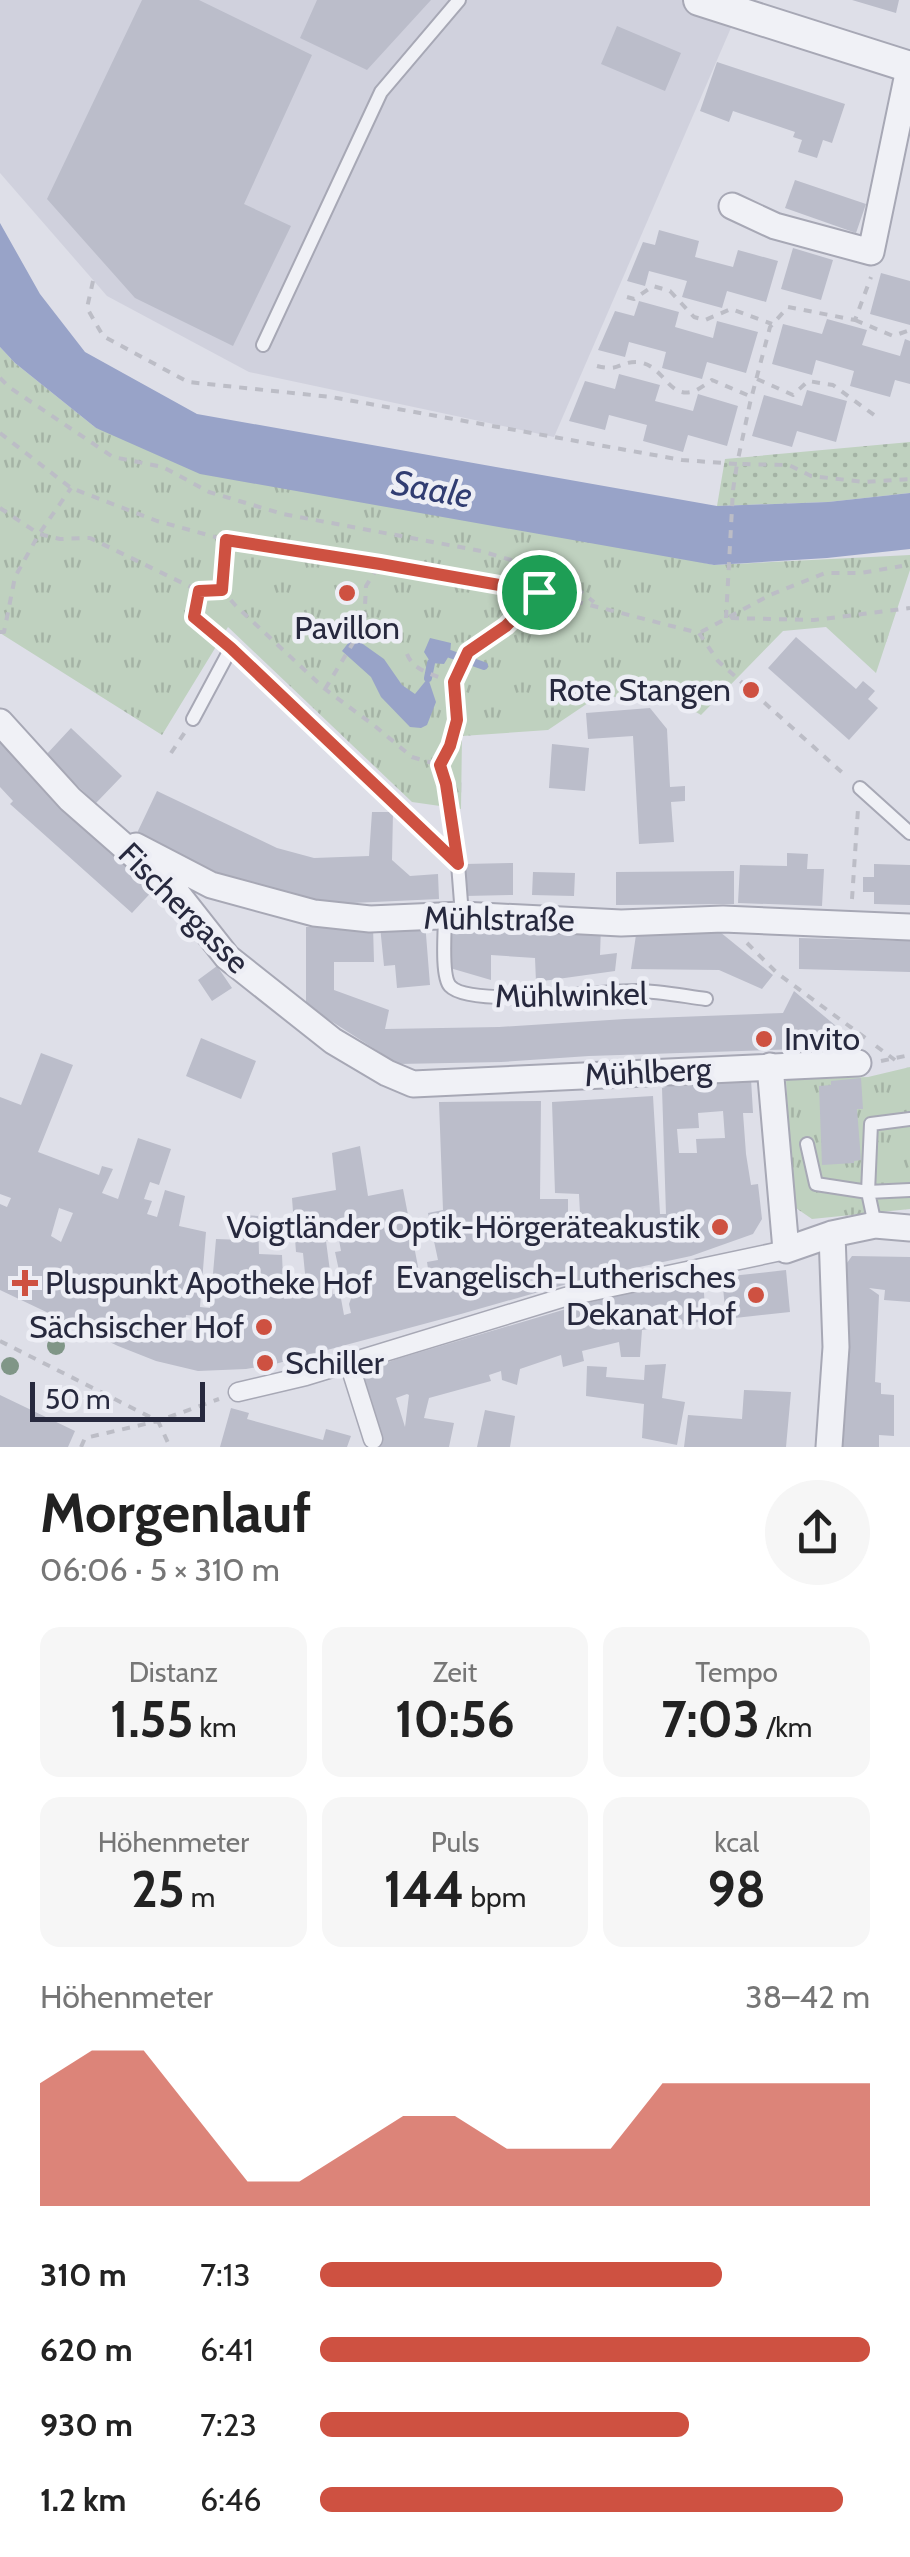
<!DOCTYPE html>
<html lang="de">
<meta charset="utf-8">
<style>
body{margin:0;font-family:Cabin,sans-serif;background:#f6f6f6;color:#222;height:100vh;display:flex;flex-direction:column;font-size:38px;white-space:nowrap}
*{box-sizing:border-box;margin:0}
p{font-size:32px;color:#767676}
.icon{flex:none;width:55px;height:55px;fill:none;stroke:currentColor;stroke-width:2;stroke-linecap:round;stroke-linejoin:round}
.map{position:relative;height:1447px;overflow:hidden}
.sheet{display:flex;flex-direction:column;background:#fff;flex:1}
.sheet>*{flex:none}
.scale{position:absolute;left:30px;bottom:25px;width:175px;box-sizing:border-box;padding-left:10px;border:5px solid #27293e;border-top:0;font-size:28px;line-height:35px;white-space:nowrap;color:#27293e;-webkit-text-stroke:8px #edeef5;paint-order:stroke}
.pin{position:absolute;display:grid;place-items:center;width:85px;height:85px;color:#fff;margin:-42px;border:5px solid #fff;border-radius:50%;box-shadow:0 2px 10px #0007}
.round{display:grid;place-items:center;flex:none;width:105px;height:105px;border-radius:52px;background:#f6f6f6}
.summary{display:flex;align-items:center;justify-content:space-between;height:170px;padding:0 40px}
h1{font-size:55px;font-weight:700;line-height:75px}
.stats{display:grid;grid-template-columns:repeat(3,1fr);gap:15px;height:170px;padding:10px 40px}
.stats div{display:grid;align-content:center;border-radius:20px;background:#f6f6f6;text-align:center}
.stats b{font-size:50px;font-weight:700}
.stats small{font-size:28px;font-weight:400}
.stats p{font-size:28px}
.chart{height:280px;padding:20px 40px}
.chart p{display:flex;justify-content:space-between}
.chart svg{width:100%;height:180px;margin-top:10px;fill:#ce5141;opacity:.7}
ul{padding:0 40px;list-style:none;font-size:32px}
li{display:grid;grid-template-columns:160px 120px 1fr;align-items:center;height:75px}
li i{height:25px;border-radius:12px;background:#ce5141}
.map>svg:first-child{display:block}
.built{fill:#d0d1dd}
.grass{fill:url(#grass-dots)}
.park{fill:url(#park-tufts)}
.water{fill:#98a3c8}
.lines{fill:none;stroke-linecap:round;stroke-linejoin:round}
.stream{stroke:#98a3c8;stroke-width:8}
.building{fill:#bbbdca;fill-rule:evenodd}
.service-casing{stroke:#a7a8b5;stroke-width:16}
.pedestrian-casing{stroke:#a7a8b5;stroke-width:21}
.minor-casing{stroke:#a7a8b5;stroke-width:29}
.tertiary-casing{stroke:#a7a8b5;stroke-width:34}
.path{stroke:#bcbdc6;stroke-width:4;stroke-dasharray:8 8;stroke-linecap:butt}
.service{stroke:#f0f1f6;stroke-width:12}
.pedestrian{stroke:#f0f1f6;stroke-width:18}
.minor{stroke:#f0f1f6;stroke-width:25}
.tertiary{stroke:#f0f1f6;stroke-width:30}
.tree{fill:#809687}
.route-casing{stroke:#fff;stroke-width:20}
.route{stroke:#ce5141;stroke-width:12}
.poi-dot{fill:#ce5141;stroke:#edeef5;stroke-width:4}
.labels{text-anchor:middle;stroke-width:9;stroke-linejoin:round;paint-order:stroke}
.poi-label{font-size:32px;fill:#27293e;stroke:#edeef5;text-anchor:end}
.street-label{font-size:32px;fill:#27293e;stroke:#edeef5}
.water-label{font-size:35px;font-style:italic;fill:#313d72;stroke:#edeef5}
</style>
<div class="map">
<svg width="910" height="1447" viewBox="0 0 910 1447">
<defs>
<pattern id="grass-dots" width="8" height="8" patternUnits="userSpaceOnUse" patternTransform="scale(2.5)"><rect width="8" height="8" fill="#bfd1bf"/><path d="M2 2h.1M6 6h.1" fill="none" stroke="#a4b3a5" stroke-width="1.8" stroke-linecap="round"/></pattern>
<pattern id="park-tufts" width="24" height="20" patternUnits="userSpaceOnUse" patternTransform="scale(2.5)"><rect width="24" height="20" fill="#bfd1bf"/><path d="M3 7l-1-3M5 7V3M7 7l1-3M15 17l-1-3M17 17v-4M19 17l1-3" fill="none" stroke="#a4b3a5"/></pattern>
</defs>
<rect width="100%" height="100%" fill="#dedfe8"/>
<path class="built" d="M0,0H743L554,437L249,372L107,296L0,173Z"/>
<path class="grass" d="M910,442V493L828,502L717,506L725,459Z"/>
<path class="park" d="M0,347L15,363L96,428L714,565L910,555V570L876,673L826,627L783,631L701,715L662,692L594,699L548,730L462,736L461,809L412,802L228,627L162,735L0,633Z
M910,1067V1209L812,1219L793,1206L786,1080L868,1077Z"/>
<path class="water" d="M0,223L40,294L85,352L197,414L717,506L828,502L910,493V549L827,558L714,565L200,474L96,428L15,363L0,347Z
M353,637L384,659L402,685L415,694L428,678L436,702L427,725L421,728L410,727L381,697L371,677L342,651Z
M430,638L451,643L450,654L444,664L431,663L424,652Z"/>
<g class="lines">
<path class="stream" d="M450,654L484,666
M428,678L431,663"/>
</g>
<path class="building" d="M142,0H199L312,55L244,204L291,226L233,346L135,298L47,199Z
M317,0H431L367,70L300,38Z
M852,0H899L896,13Z
M617,26L681,53L665,91L601,64Z
M717,62L845,104L832,143L823,140L817,158L798,152L802,140L793,137L795,132L733,111L729,122L700,111Z
M795,180L866,204L856,233L785,208Z
M659,230L699,241L695,257L733,267L738,250L778,261L766,302L727,291L722,308L682,297L687,281L649,271L645,286L627,281L643,242L655,245Z
M793,248L833,260L821,300L781,289Z
M881,273L910,281V325L870,314Z
M639,301L679,312L675,327L713,338L717,321L758,332L746,373L707,362L702,379L662,368L666,352L629,342L625,357L598,350L615,311L634,316Z
M827,319L867,330L862,345L900,356L905,339L910,341V384L895,380L890,397L850,386L854,371L816,360L812,375L772,364L783,324L822,334Z
M619,374L660,385L655,401L693,411L698,394L738,406L727,446L688,435L683,452L643,441L647,425L609,415L605,430L569,421L585,381L615,389Z
M807,390L847,401L836,442L797,431L792,447L752,436L764,395L802,406Z
M344,586L352,588L354,594L349,599L342,598L340,591Z
M796,637L856,689L863,681L875,691L868,699L878,708L849,740L768,668Z
M650,708L667,729L670,787L685,786V801L671,802L674,842L639,844L633,736L588,739L586,713Z
M71,728L122,776L96,803L45,756Z
M0,735L158,885L132,913L10,804L13,801L0,787Z
M552,744L589,748L585,791L549,788Z
M157,791L277,848L314,858L369,856L372,812H393L392,860L410,876L438,874L439,899L309,905L257,892L137,833Z
M787,853L808,854L807,869H824L822,906L738,903L740,865L787,866Z
M513,863V895L465,896V864Z
M874,864L910,865V905L874,904V892H863V877H874Z
M734,871V904L616,905V872Z
M533,872L575,873L574,896L532,895Z
M449,921L601,926L600,955L617,953L615,971L536,982L535,958L491,955V980L450,968Z
M425,922L430,985L397,988L395,965L384,966L380,926Z
M373,926L374,962H334V990L389,1010L385,1029L499,1027L625,1019L783,1013L794,991L842,1031L833,1048L589,1056L501,1062L398,1064L306,1005V927Z
M637,928L720,932L773,975L762,989L719,970L631,969Z
M799,938L910,941V972L799,969Z
M217,966L232,988L212,1001L198,980Z
M201,1038L256,1061L241,1099L186,1076Z
M41,1053L73,1065L38,1152L99,1175L102,1166L113,1169L102,1193L118,1199L138,1138L171,1149L159,1185L150,1182L144,1199L152,1201L147,1214L157,1217L165,1190L185,1196L179,1226L206,1232L200,1307L210,1308L216,1239L243,1240V1215L258,1216L259,1254L282,1255L284,1299L307,1294L303,1253L296,1252L292,1198L336,1190L332,1153L360,1146L368,1196L403,1189L420,1277L429,1275L427,1262L438,1260L428,1213L443,1210L439,1102L541,1101L540,1199H568V1234L581,1233L579,1194L555,1193L552,1102L653,1096L660,1214H666L662,1088L675,1084L751,1079L753,1113H743L746,1154L751,1185L758,1184L762,1219L753,1234L691,1256L588,1278L461,1314L275,1364L246,1369L198,1371L156,1361L118,1346L0,1290V1204L7,1207L11,1198L0,1194V1097L21,1105ZM723,1111L725,1138L696,1139L697,1153H679L677,1129L699,1128L698,1113ZM59,1208L73,1213L61,1242L51,1236ZM339,1240L341,1251L335,1252L343,1289L358,1290L352,1296L349,1304L351,1313L344,1315L340,1293L333,1294L326,1241ZM186,1315L200,1316V1342L184,1340Z
M861,1078L863,1109H857L861,1160L854,1161V1163L822,1165L819,1086L831,1085V1081Z
M852,1256L910,1257V1302L884,1300L885,1290L869,1288L879,1295L875,1382L881,1383V1394L894,1395V1436L879,1435V1447H838L844,1267Z
M786,1270L790,1312L726,1319L722,1277Z
M703,1280L706,1321L642,1330L640,1357H621L619,1342L582,1351L584,1361L563,1367L561,1355L520,1369L517,1385L502,1380L501,1371L489,1375L491,1381L429,1398L424,1418L454,1423L449,1447H379L356,1374L397,1359L583,1304L645,1289ZM407,1394L409,1395L405,1427L396,1398Z
M666,1364L662,1398L685,1402L677,1445L642,1438L644,1404L586,1396L587,1366L607,1367L606,1377L644,1380L645,1365Z
M744,1390L791,1392L786,1447H684L688,1415L742,1419Z
M0,1395L75,1431L68,1447H0Z
M231,1408L249,1413L247,1419L323,1440L326,1429L351,1436L347,1447H220Z
M485,1410L515,1416L510,1447H477Z"/>
<g class="lines">
<defs>
<path id="service" d="M263,345L381,92L459,0
M193,719L231,648L458,864L462,915
M860,788L910,833
M445,916C445,930 441,976 450,986C470,1008 602,991 636,991C659,991 683,996 706,999
M807,1144L816,1184L868,1192L910,1190
M875,1225L868,1192L871,1124L910,1119"/>
<path id="pedestrian" d="M349,1363L373,1439
M238,1392L306,1376L565,1297L786,1250"/>
<path id="minor" d="M732,206L775,226L871,252L910,64
M0,722L70,799L175,891L227,957L333,1041L387,1073L413,1084L858,1063
M136,846L211,885L314,913L370,919L462,915L621,923L723,919L910,927
M770,1066L786,1250L832,1234L875,1225L910,1228
M829,1447L836,1347L832,1234"/>
<path id="tertiary" d="M699,0L910,67"/>
</defs>
<use href="#service" class="service-casing"/>
<use href="#pedestrian" class="pedestrian-casing"/>
<use href="#minor" class="minor-casing"/>
<use href="#tertiary" class="tertiary-casing"/>
<path class="path" d="M93,281L87,308L103,336L188,382L331,397L682,460L737,464L750,403L770,327L788,307L855,320L871,277
M627,297L634,299L653,286L670,291L694,317L705,320L731,309L772,324
M855,320L893,336L910,330
M597,366C620,372 618,362 636,362C663,363 667,397 691,392C697,391 706,384 712,380L752,397
M0,378L9,387L113,457L163,467L209,492L283,514L481,551L558,574L594,602
M757,379L793,395L808,381L833,385L874,415
M0,433L71,488L157,521L226,540L380,564L539,592L699,633L718,661L846,776
M0,508L39,534L60,539L90,538L199,591L222,590L236,606L325,689L376,727L412,757L439,765
M222,590L226,540
M199,591L194,617L220,638
M726,618L733,490L737,464L789,465L811,476L865,482L910,479
M731,618L814,620L910,608
M0,632H4L15,577L39,534L71,488
M701,632L770,595L825,573H861L902,566
M407,654C414,672 437,676 454,682
M325,689L364,625L366,586L380,564
M171,753L185,732
M454,835L446,784L439,765L450,746L457,720L454,682L468,652L506,626L539,592
M852,899L858,809
M747,943L777,973L868,1040
M876,1046L895,1060
M881,1061L910,1055
M0,1341L158,1421L170,1447
M81,1447L85,1438L158,1421L219,1399"/>
<use href="#service" class="service"/>
<use href="#pedestrian" class="pedestrian"/>
<use href="#minor" class="minor"/>
<use href="#tertiary" class="tertiary"/>
</g>
<g class="tree">
<circle cx="56" cy="1346" r="9"/>
<circle cx="10" cy="1366" r="9"/>
</g>
<g class="lines">
<defs>
<path id="route" d="M226,540L380,564L539,592L506,626L468,652L454,682L457,720L450,746L440,765L446,784L458,864L231,648L194,617L199,591L222,590Z"/>
</defs>
<use href="#route" class="route-casing"/>
<use href="#route" class="route"/>
</g>
<g class="poi-dot">
<circle cx="347" cy="593" r="10"/>
<circle cx="751" cy="690" r="10"/>
<circle cx="764" cy="1039" r="10"/>
<circle cx="720" cy="1227" r="10"/>
<path d="M20 1268h10v10h10v10h-10v10h-10v-10h-10v-10h10z"/>
<circle cx="756" cy="1295" r="10"/>
<circle cx="264" cy="1327" r="10"/>
<circle cx="265" cy="1363" r="10"/>
</g>
<g class="labels">
<g class="poi-label">
<text x="347" y="639" text-anchor="middle">Pavillon</text>
<text x="731" y="701">Rote Stangen</text>
<text x="784" y="1050" text-anchor="start">Invito</text>
<text x="700" y="1238">Voigtländer Optik-Hörgeräteakustik</text>
<text x="736" y="1288">Evangelisch-Lutherisches<tspan x="736" dy="37">Dekanat Hof</tspan></text>
<text x="45" y="1294" text-anchor="start">Pluspunkt Apotheke Hof</text>
<text x="244" y="1338">Sächsischer Hof</text>
<text x="285" y="1374" text-anchor="start">Schiller</text>
</g>
<g class="street-label">
<text transform="translate(184 908) rotate(45)" y="11">Fischergasse</text>
<text transform="translate(499 919) rotate(1)" y="11">Mühlstraße</text>
<text transform="translate(571 995) rotate(-1)" y="11">Mühlwinkel</text>
<text transform="translate(648 1072) rotate(-3)" y="11">Mühlberg</text>
</g>
<g class="water-label">
<text transform="translate(432 489) rotate(10)" y="12">Saale</text>
</g>
</g>
</svg>
<div class="scale">50 m</div>
<div class="pin" style="left:539px;top:592px;background:#1e9e55"><svg class="icon" aria-label="arrive" viewBox="0 0 24 24"><path d="M6 21V4h12l-3 4 3 4H6"/></svg></div>
</div>
<section class="sheet">
<div class="summary"><div><h1>Morgenlauf</h1><p>06:06 · 5 × 310 m</p></div><a class="round"><svg class="icon" aria-label="share" viewBox="0 0 24 24"><path d="M12 15V3M7 8l5-5 5 5M5 13v7h14v-7"/></svg></a></div>
<div class="stats">
<div><p>Distanz</p><b>1.55<small> km</small></b></div>
<div><p>Zeit</p><b>10:56</b></div>
<div><p>Tempo</p><b>7:03<small> /km</small></b></div>
</div>
<div class="stats">
<div><p>Höhenmeter</p><b>25<small> m</small></b></div>
<div><p>Puls</p><b>144<small> bpm</small></b></div>
<div><p>kcal</p><b>98</b></div>
</div>
<div class="chart"><p><span>Höhenmeter</span>38–42 m</p>
<svg viewBox="0 0 160 44" preserveAspectRatio="none"><path d="M0 44V14L10 6L20 6L30 22L40 38L50 38L60 30L70 22L80 22L90 30L100 30L110 30L120 14L130 14L140 14L150 14L160 14V44z"/></svg>
</div>
<ul>
<li><b>310 m</b>7:13<i style="width:73%"></i></li>
<li><b>620 m</b>6:41<i style="width:100%"></i></li>
<li><b>930 m</b>7:23<i style="width:67%"></i></li>
<li><b>1.2 km</b>6:46<i style="width:95%"></i></li>
</ul>
</section>
